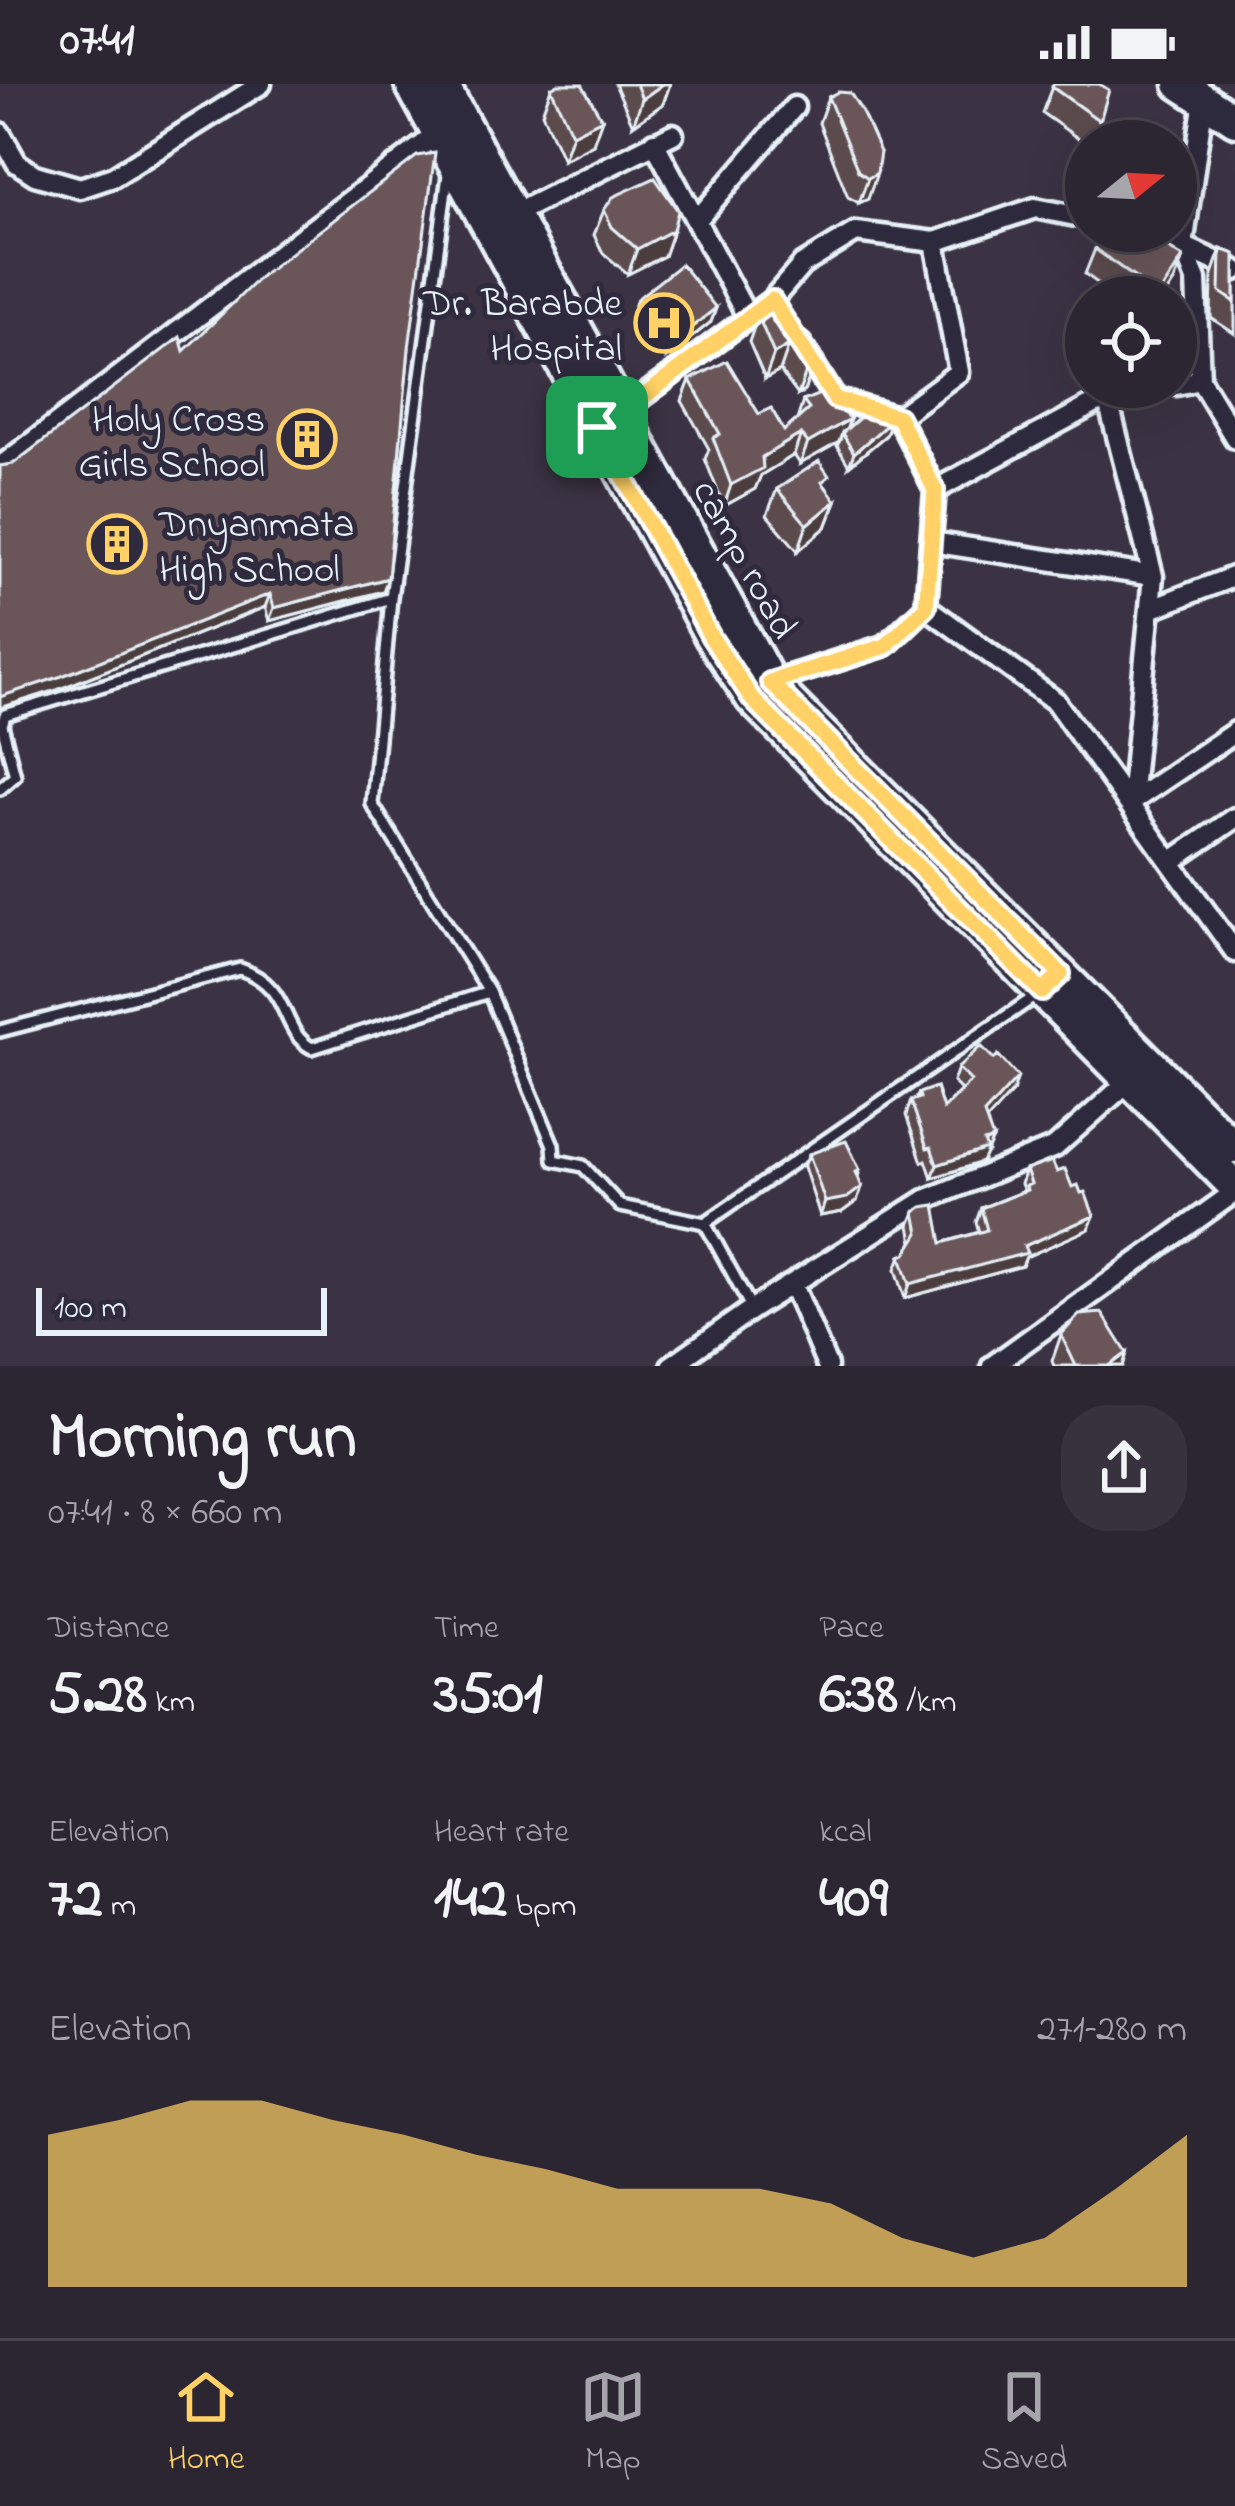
<!DOCTYPE html>
<meta charset="utf-8">
<style>
body{margin:0;font-family:"Indie Flower",sans-serif;background:#38323e;color:#f1f3f6;height:100vh;display:flex;flex-direction:column;font-size:45px;white-space:nowrap}
*{box-sizing:border-box;margin:0}
p{font-size:39px;color:#a6a5ac}
.icon{flex:none;width:66px;height:66px;fill:none;stroke:currentColor;stroke-width:2;stroke-linecap:round;stroke-linejoin:round}
.map{position:relative;height:1282px;overflow:hidden}
.sheet{display:flex;flex-direction:column;background:#2c2632;flex:1}
.sheet>*{flex:none}
.needle{width:78px;rotate:72deg}
.fabs{position:absolute;left:1065px;top:36px;display:grid;gap:24px}
.fabs a{display:grid;place-items:center;width:132px;height:132px;border-radius:50%;background:#2c2632;box-shadow:0 12px 48px #0002,0 0 0 3px #48434d;font-size:60px}
.scale{position:absolute;left:36px;bottom:30px;width:291px;box-sizing:border-box;padding-left:12px;border:6px solid #e8f1f8;border-top:0;font-size:33px;line-height:42px;white-space:nowrap;color:#e8f1f8;-webkit-text-stroke:9px #2f2a3d;paint-order:stroke}
.pin{position:absolute;display:grid;place-items:center;width:102px;height:102px;color:#fff;margin:-51px;border-radius:24px;box-shadow:0 6px 18px #0006}
.round{display:grid;place-items:center;flex:none;width:126px;height:126px;border-radius:48px;background:#38323e}
.overview{display:flex;align-items:center;justify-content:space-between;height:204px;padding:0 48px}
h1{font-size:66px;font-weight:700;line-height:90px}
.metrics{display:grid;grid-template-columns:repeat(3,1fr);gap:18px;height:204px;padding:12px 48px}
.metrics div{display:grid;align-content:center}
.metrics b{font-size:60px;font-weight:700}
.metrics small{font-size:33px;font-weight:400}
.metrics p{font-size:33px}
.chart{height:336px;padding:24px 48px}
.chart p{display:flex;justify-content:space-between}
.chart svg{width:100%;height:216px;margin-top:12px;fill:#ffd166;opacity:.7}
.status{display:flex;justify-content:space-between;align-items:center;height:84px;padding:0 60px;background:#2c2632;direction:ltr}
.status svg{height:33px;fill:currentColor}
.dock{display:flex;justify-content:space-around;align-items:center;height:168px;border-top:3px solid #48434d;background:#2c2632;font-size:33px;color:#a6a5ac}
.dock a{display:grid;justify-items:center;gap:6px}
.dock .on{color:#ffd166}
.map>svg:first-child{display:block}
.lines{fill:none;stroke-linecap:round;stroke-linejoin:round}
.service-casing{stroke:#e8f1f8;stroke-width:18}
.minor-casing{stroke:#e8f1f8;stroke-width:27}
.primary-casing{stroke:#e8f1f8;stroke-width:39}
.service{stroke:#2f2a3d;stroke-width:9}
.minor{stroke:#2f2a3d;stroke-width:18}
.primary{stroke:#2f2a3d;stroke-width:30}
.wall{fill:#5c4b4d;stroke:#e8f1f8;stroke-width:3}
.shaded-wall{fill:#4b3d3e;stroke:#e8f1f8;stroke-width:3}
.building{fill:#6b5759;stroke:#e8f1f8;stroke-width:3}
.route-casing{stroke:#fff;stroke-width:24}
.route{stroke:#ffd166;stroke-width:15}
.labels{text-anchor:middle;stroke-width:10;stroke-linejoin:round;paint-order:stroke}
.poi-label{font-size:39px;fill:#e8f1f8;stroke:#2f2a3d;text-anchor:end}
.street-label{font-size:39px;fill:#e8f1f8;stroke:#2f2a3d}
</style>
<div class="status"><b>07:41</b><svg viewBox="0 0 49 12"><path d="M0 12V9h3v3zM5 12V6h3v6zM10 12V3h3v9zM15 12V0h3v12zM26 1h20v11H26zM47 4h2v5h-2z"/></svg></div>
<div class="map">
<svg width="1235" height="1282" viewBox="0 0 1235 1282">
<rect width="100%" height="100%" fill="#3b3343"/>
<filter id="ink" filterUnits="userSpaceOnUse"><feTurbulence type="fractalNoise" baseFrequency=".00833" numOctaves="2"/><feDisplacementMap in="SourceGraphic" scale="24" xChannelSelector="R" yChannelSelector="G"/><feConvolveMatrix kernelMatrix="1 2 1 2 8 2 1 2 1" color-interpolation-filters="sRGB"/></filter>
<g filter="url(#ink)">
<g class="lines">
<defs>
<path id="service" d="M448,91L391,514L372,720L489,908L553,1061L554,1076L583,1082L620,1122L705,1139L1037,911
M0,705L15,692L2,641L5,631L391,514
M0,947L240,885C293,903 279,947 312,964L489,908
M705,1139L751,1223"/>
<path id="minor" d="M1204,15L1183,162L1235,186
M0,49L17,79L35,91L80,104L113,93L261,0
M654,58L748,234
M514,130L673,50
M697,136L794,23
M1147,147L1183,162L1196,196L1200,296L1235,354
M801,260L835,315L898,333L959,288L935,158
M1176,301L1200,296
M1107,313L1153,492L1131,718
M616,332L772,216L802,181L856,148L935,158L1035,124L1086,134
M0,383L445,44
M935,406L1107,313L1163,303
M931,458L1153,492
M926,523L1055,617L1235,868
M1150,525L1235,492
M770,598L886,561L926,523L935,406L898,333
M1131,718L1235,648
M1172,777L1235,734
M793,1201L827,1282
M671,1282L752,1225L925,1116L1055,1063L1130,996
M992,1282L1235,1108"/>
<path id="primary" d="M411,0L711,553L752,615L1235,1103
M442,0L770,598L1235,1064
M1180,0L1235,36"/>
</defs>
<use href="#service" class="service-casing"/>
<use href="#minor" class="minor-casing"/>
<use href="#primary" class="primary-casing"/>
<use href="#service" class="service"/>
<use href="#minor" class="minor"/>
<use href="#primary" class="primary"/>
</g>
<path class="wall" d="M615,0H670L663,20L633,41Z
M1052,3L1100,37L1093,57H1086V60L1042,29Z
M551,4L593,60L563,76L542,29Z
M828,13L880,68L868,115L859,119L848,113L819,39Z
M604,126L673,146L664,172L628,190L603,169L594,151Z
M1095,165L1183,173L1174,198L1164,213H1117L1085,190Z
M1221,165L1235,170V250L1211,234L1212,190Z
M637,215L716,224L711,238L667,273L632,229Z
M758,232L814,281L804,307L798,311L780,287L765,295L749,258Z
M409,264L388,494L383,507L269,537L265,523L57,606L0,624V382L13,380L184,267Z
M690,296L759,330L784,347L797,336L803,317L850,335L847,345L891,337L886,351L849,382L837,362L839,358L800,380L794,371L761,391L755,405L724,422L705,375L709,365L682,317Z
M825,402L836,417L826,443L798,467L767,431L777,405Z
M958,984L1013,1007L986,1036L988,1068L985,1069L982,1078L932,1094L926,1076L922,1078L906,1031L911,1017L916,1015L919,1009L943,1025L961,1006L953,998Z
M809,1070L860,1086L858,1093L857,1117L842,1128L820,1132L804,1083Z
M1026,1086L1057,1088L1089,1145L1026,1173L1022,1182L905,1214L896,1185L901,1172L906,1170L913,1158L910,1141L915,1128L942,1159L979,1148L976,1138L981,1124L1024,1107L1021,1100Z
M1061,1251L1127,1269L1123,1282H1054L1052,1277Z"/>
<path class="shaded-wall" d="M663,0H670L663,20L633,41L642,15Z
M602,35L593,60L563,76L572,50Z
M877,89L868,115L859,119L868,94Z
M673,146L664,172L628,190L637,165Z
M1183,173L1174,198L1164,213H1158Z
M716,224L711,238L667,273L672,259Z
M789,261L780,287L765,295L774,270Z
M814,281L804,307L798,311L807,285Z
M850,335L844,352L842,349L839,358L800,380L808,359Z
M891,337L886,351L849,382L854,369Z
M801,350L794,371L761,391L755,405L724,422L731,401L762,373Z
M836,417L826,443L798,467L807,441Z
M388,494L383,507L269,537L274,524Z
M270,510L265,523L57,606L0,624V613L4,610Z
M1018,993L1013,1007L980,1044L984,1030Z
M993,1055L982,1078L932,1094L937,1081Z
M862,1103L857,1117L842,1128L820,1132L825,1118Z
M1094,1132L1089,1145L1026,1173L1022,1182L905,1214L910,1200L1024,1162Z
M1127,1269L1123,1282H1109Z"/>
<path class="building" d="M558,0H582L602,35L572,50L551,4Z
M636,0H663L642,15Z
M1054,0H1099L1109,6L1100,37L1052,3Z
M838,8L850,9L861,26L880,68L877,89L868,94L858,87L828,13Z
M435,69L409,264L388,494L274,524L270,510L62,592L0,613V382L13,380L180,253L184,267L262,191L417,72Z
M655,94L678,127L673,146L637,165L612,143L604,126L613,113Z
M1106,147H1142L1183,173L1159,211L1095,165Z
M1221,165L1235,170V218L1220,208Z
M681,180L716,224L672,259L637,215Z
M782,221L814,281L807,285L789,261L774,270L758,232Z
M727,277L759,330L771,324L784,347L809,325L803,317L822,309L850,335L808,359L801,350L762,373L763,384L731,401L713,354L720,350L690,296Z
M865,329L891,337L854,369L842,349Z
M819,377L829,392L822,398L836,417L807,441L777,405Z
M981,962L994,975L998,971L1018,993L984,1030L993,1055L984,1058L987,1065L937,1081L931,1063L927,1064L911,1017L920,1014L919,1009L936,1003L943,1025L971,997L958,984Z
M846,1057L860,1086L856,1088L862,1103L847,1114L825,1118L809,1070Z
M1052,1077L1057,1088L1065,1085L1072,1103L1078,1101L1081,1109L1085,1108L1094,1132L1024,1162L1027,1169L910,1200L901,1172L906,1170L919,1149L915,1128L922,1123L935,1121L942,1159L987,1146L981,1124L1027,1106L1026,1102L1031,1100L1026,1086Z
M1102,1229L1127,1269L1109,1282H1076L1061,1251L1079,1231Z"/>
</g>
<g class="lines" filter="url(#ink)">
<defs>
<path id="route" d="M772,216L835,315L898,333L935,406L926,523L886,562L770,598L1061,890L1042,908L752,615L711,553L597,343L623,328Z"/>
</defs>
<use href="#route" class="route-casing"/>
<use href="#route" class="route"/>
</g>
<defs>
<symbol id="hospital-ring" viewBox="-11 -11 22 22"><circle r="9.5" fill="#2f2a3d" stroke="#ffd166" stroke-width="1.5"/><path d="M-5-5h3v3.5h4V-5h3V5h-3V1.5h-4V5h-3Z" fill="#ffd166"/></symbol>
<symbol id="building-ring" viewBox="-11 -11 22 22"><circle r="9.5" fill="#2f2a3d" stroke="#ffd166" stroke-width="1.5"/><path d="M-4-6H4V6H1V3H-1V6H-4ZM-2.5-4.3h1.7v1.8h-1.7ZM.8-4.3h1.7v1.8H.8ZM-2.5-1h1.7V.8h-1.7ZM.8-1h1.7V.8H.8Z" fill="#ffd166"/></symbol>
</defs>
<g fill-rule="evenodd">
<use href="#hospital-ring" x="631" y="206" width="66" height="66"/>
<use href="#building-ring" x="274" y="322" width="66" height="66"/>
<use href="#building-ring" x="84" y="427" width="66" height="66"/>
</g>
<g class="labels">
<g class="poi-label">
<text x="622" y="231">Dr. Barabde<tspan x="622" dy="45">Hospital</tspan></text>
<text x="265" y="347">Holy Cross<tspan x="265" dy="45">Girls School</tspan></text>
<text x="159" y="452" text-anchor="start">Dnyanmata<tspan x="159" dy="45">High School</tspan></text>
</g>
<g class="street-label">
<text transform="translate(747 474) rotate(61)" y="14">camp road</text>
</g>
</g>
</svg>
<div class="fabs">
<a><svg class="needle" viewBox="-14 -14 28 28"><path d="M0-13l5 13h-10z" fill="#e53935"/><path d="M0 13l5-13h-10z" fill="#a6a5ac"/></svg></a>
<a><svg class="icon" aria-label="locate" viewBox="0 0 24 24"><circle cx="12" cy="12" r="6"/><path d="M12 2v4M12 18v4M2 12h4M18 12h4"/></svg></a>
</div>
<div class="scale">100 m</div>
<div class="pin" style="left:597px;top:343px;background:#1e9e55"><svg class="icon" aria-label="arrive" viewBox="0 0 24 24"><path d="M6 21V4h12l-3 4 3 4H6"/></svg></div>
</div>
<section class="sheet">
<div class="overview"><div><h1>Morning run</h1><p>07:41 · 8 × 660 m</p></div><a class="round"><svg class="icon" aria-label="share" viewBox="0 0 24 24"><path d="M12 15V3M7 8l5-5 5 5M5 13v7h14v-7"/></svg></a></div>
<div class="metrics">
<div><p>Distance</p><b>5.28<small> km</small></b></div>
<div><p>Time</p><b>35:01</b></div>
<div><p>Pace</p><b>6:38<small> /km</small></b></div>
</div>
<div class="metrics">
<div><p>Elevation</p><b>72<small> m</small></b></div>
<div><p>Heart rate</p><b>142<small> bpm</small></b></div>
<div><p>kcal</p><b>409</b></div>
</div>
<div class="chart"><p><span>Elevation</span>271–280 m</p>
<svg viewBox="0 0 160 44" preserveAspectRatio="none"><path d="M0 44V13L10 10L20 6L30 6L40 10L50 13L60 17L70 20L80 24L90 24L100 24L110 27L120 34L130 38L140 34L150 24L160 13V44z"/></svg>
</div>
</section>
<nav class="dock">
<a class="on"><svg class="icon" aria-label="home" viewBox="0 0 24 24"><path d="M3 11l9-7 9 7M6 9v11h12V9"/></svg>Home</a>
<a><svg class="icon" aria-label="map" viewBox="0 0 24 24"><path d="M3 6l6-2 6 2 6-2v14l-6 2-6-2-6 2zM9 4v14M15 6v14"/></svg>Map</a>
<a><svg class="icon" aria-label="saved" viewBox="0 0 24 24"><path d="M7 4h10v16l-5-4-5 4z"/></svg>Saved</a>
</nav>
